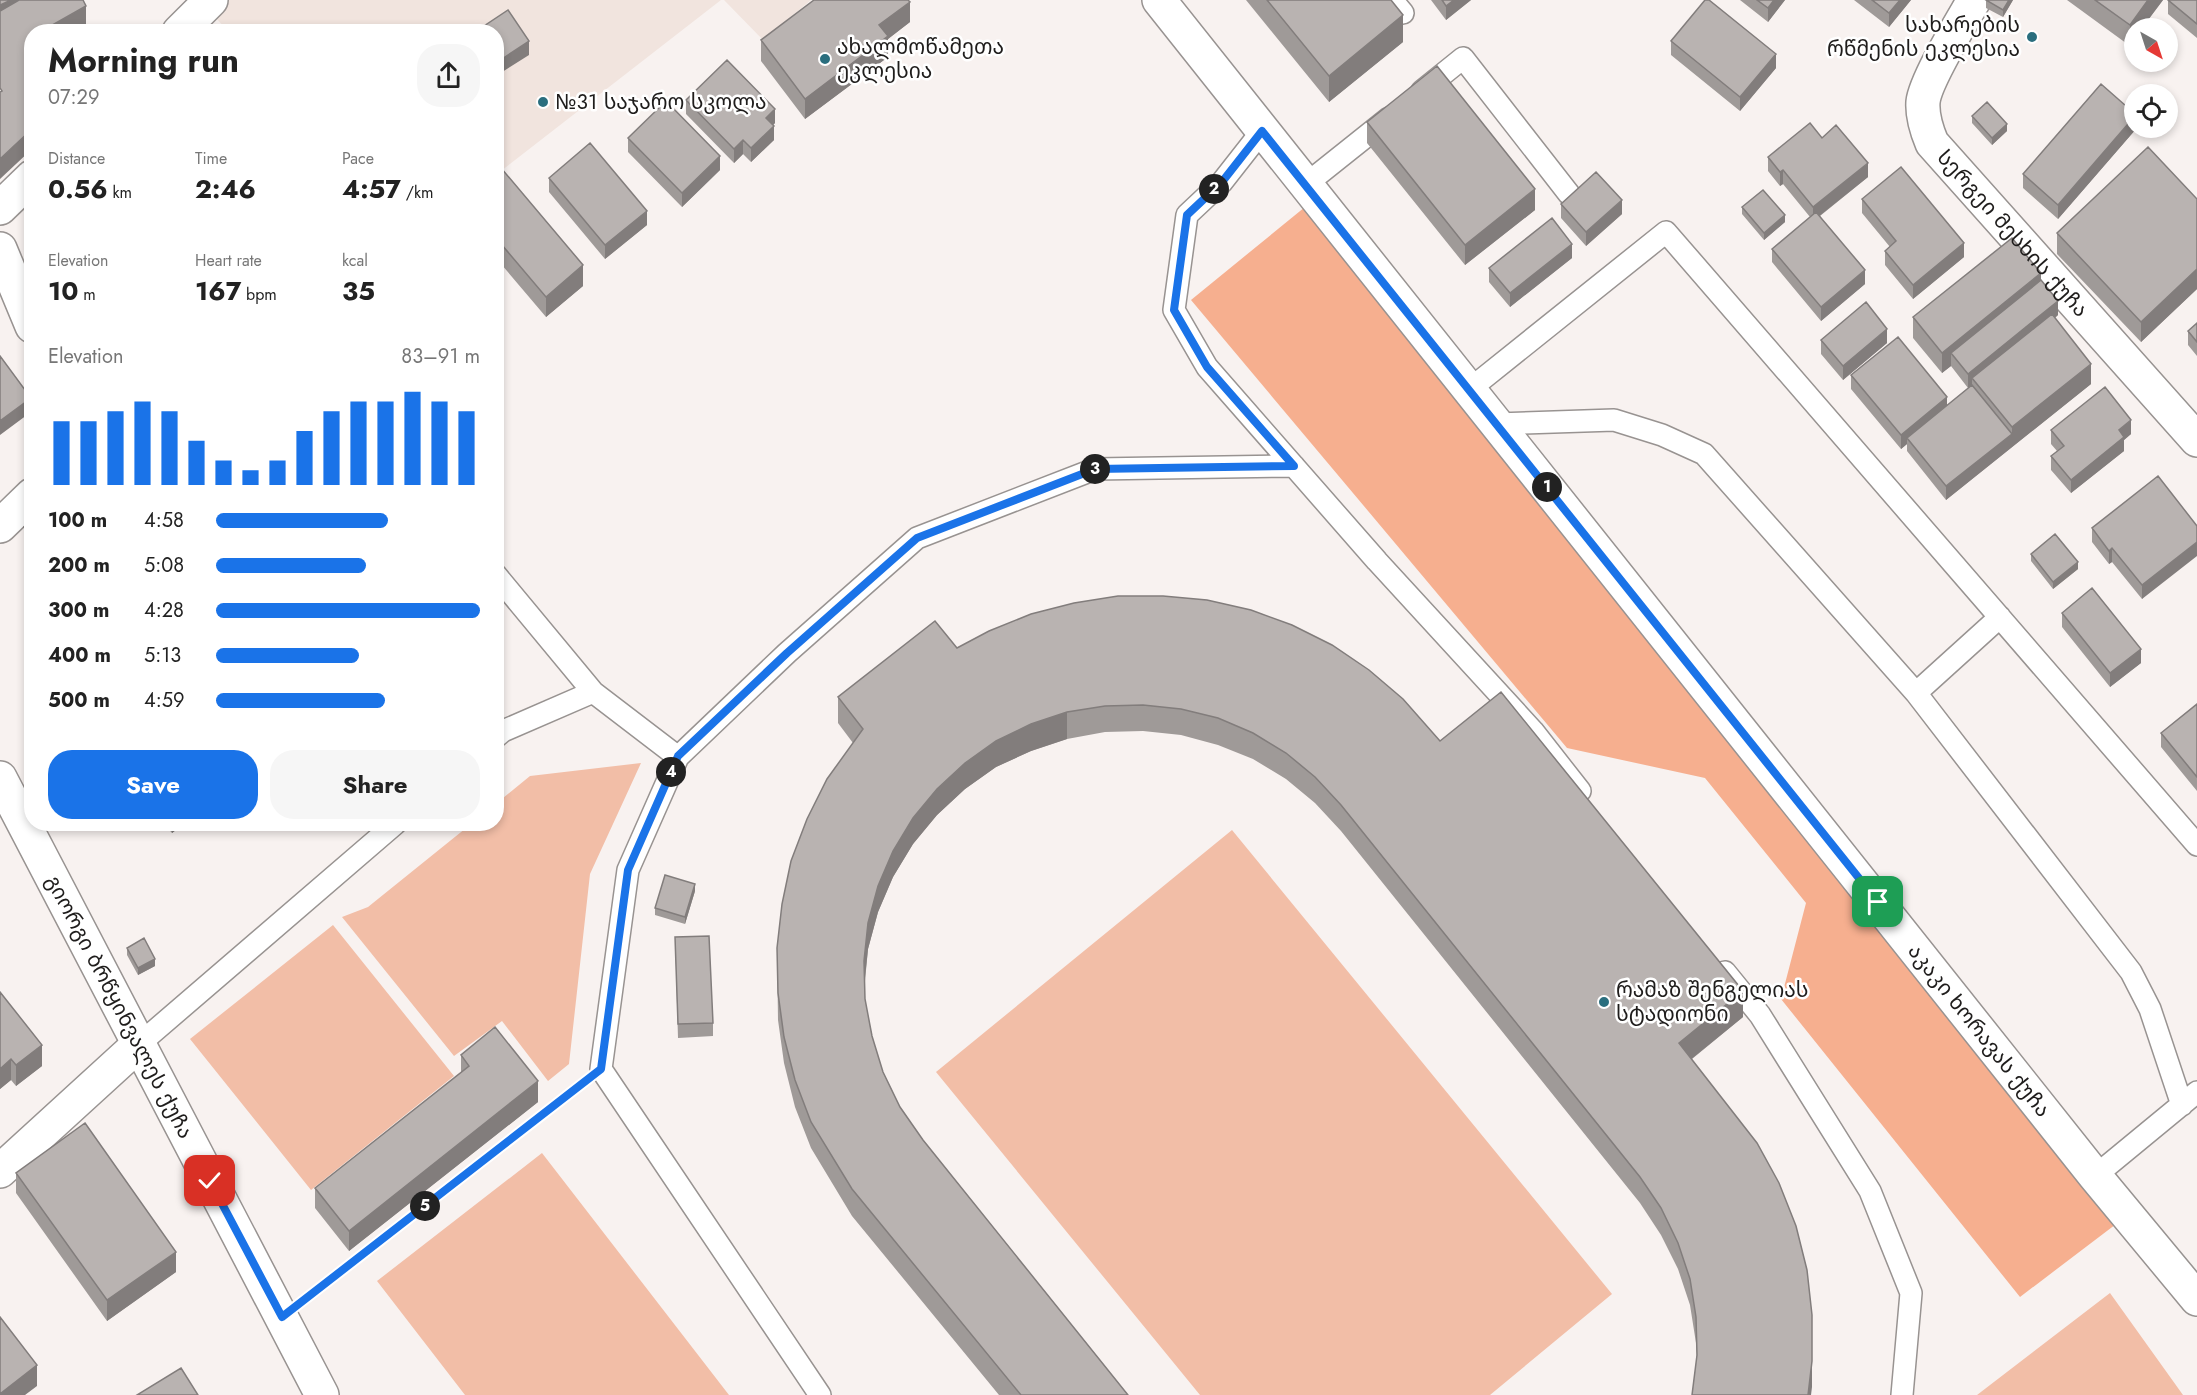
<!DOCTYPE html>
<meta charset="utf-8">
<style>
body{margin:0;font-family:Jost,"Noto Sans Georgian",sans-serif;background:#f6f6f6;color:#222;height:100vh;display:flex;flex-direction:column;font-size:22px;white-space:nowrap}
*{box-sizing:border-box;margin:0}
p{font-size:20px;color:#767676}
.icon{flex:none;width:33px;height:33px;fill:none;stroke:currentColor;stroke-width:2;stroke-linecap:round;stroke-linejoin:round}
.map{position:relative;flex:1;overflow:hidden}
.drawer{position:absolute;left:24px;top:24px;width:480px;height:807px;display:flex;flex-direction:column;background:#fff;border-radius:24px;box-shadow:0 3px 9px #0003}
.drawer>*{flex:none}
.needle{width:39px;rotate:141deg}
.tools{position:absolute;left:2124px;top:18px;display:grid;gap:12px}
.tools a{display:grid;place-items:center;width:54px;height:54px;border-radius:50%;background:#fff;box-shadow:0 3px 9px #0003;font-size:30px}
.pin{position:absolute;display:grid;place-items:center;width:51px;height:51px;color:#fff;margin:-26px;border-radius:12px;box-shadow:0 3px 9px #0006}
.km{position:absolute;width:30px;height:30px;margin:-15px;border-radius:50%;background:#222;color:#fff;font-size:16px;line-height:30px;text-align:center}
.round{display:grid;place-items:center;flex:none;width:63px;height:63px;border-radius:24px;background:#f6f6f6}
.summary{display:flex;align-items:center;justify-content:space-between;height:102px;padding:0 24px}
h1{font-size:33px;font-weight:700;line-height:45px}
.metrics{display:grid;grid-template-columns:repeat(3,1fr);gap:9px;height:102px;padding:6px 24px}
.metrics div{display:grid;align-content:center}
.metrics b{font-size:26px;font-weight:700}
.metrics small{font-size:16px;font-weight:400}
.metrics p{font-size:16px}
.chart{height:168px;padding:12px 24px}
.chart p{display:flex;justify-content:space-between}
.chart svg{width:100%;height:108px;margin-top:6px;stroke:#1a73e8;stroke-width:6}
.primary-button{display:flex;gap:12px;margin-top:auto;padding:12px 24px}
.primary-button a{flex:1;height:69px;border-radius:24px;background:#1a73e8;color:#fff;font-size:24px;font-weight:700;line-height:69px;text-align:center}
.primary-button a+a{background:#f6f6f6;color:#222}
ul{padding:0 24px;list-style:none;font-size:20px}
li{display:grid;grid-template-columns:96px 72px 1fr;align-items:center;height:45px}
li i{height:15px;border-radius:8px;background:#1a73e8}
.map>svg:first-child{display:block}
.built{fill:#f1e4de}
.green{fill:#f2bea7}
.forest{fill:#f6af8f}
.lines{fill:none;stroke-linecap:round;stroke-linejoin:round}
.lane-casing{stroke:#989391;stroke-width:24}
.street-casing{stroke:#989391;stroke-width:36}
.secondary-casing{stroke:#989391;stroke-width:36}
.path{stroke:#b6b2b0;stroke-width:4;stroke-dasharray:3 3;stroke-linecap:butt}
.lane{stroke:#fff;stroke-width:21}
.street{stroke:#fff;stroke-width:33}
.secondary{stroke:#fff;stroke-width:33}
.wall{fill:#9f9a98}
.shaded-wall{fill:#827d7c}
.building{fill:#b9b3b1;stroke:#827d7c;stroke-width:1.5}
.route-casing{stroke:#fff;stroke-width:12}
.route{stroke:#1a73e8;stroke-width:8}
.poi-dot{fill:#2a6e7e;stroke:#fff;stroke-width:2}
.labels{text-anchor:middle;stroke-width:5;stroke-linejoin:round;paint-order:stroke}
.poi-label{font-size:21px;fill:#1f1d1c;stroke:#fff;text-anchor:start}
.street-label{font-size:21px;fill:#1f1d1c;stroke:#fff}
</style>
<div class="map">
<svg width="2197" height="1395" viewBox="0 0 2197 1395">
<rect width="100%" height="100%" fill="#f8f2f0"/>
<path class="built" d="M228,0H721L497,174L496,32L228,31L213,15Z
M724,0H811L763,40Z"/>
<path class="green" d="M641,763L590,874L569,1064L548,1081L502,1021L454,1056L342,917L368,907L471,824H496L497,803L530,776Z
M1232,830L1612,1294L1490,1395H1200L936,1072Z
M333,925L454,1076L311,1190L190,1039Z
M542,1153L729,1395H465L377,1281Z
M2110,1293L2183,1395H1977Z"/>
<path class="forest" d="M1305,207L2128,1215L2020,1297L1781,999L1806,903L1705,778L1567,748L1191,300Z"/>
<g class="lines">
<defs>
<path id="lane" d="M1392,0L1403,13
M1422,91L1463,58L1569,194
M1262,131L1222,182L1187,215L1174,310L1207,367L1377,561L1533,731L1580,791
M1305,185L1389,118
M1470,389L1666,232L2197,845
M1497,424L1614,420L1662,435L1704,454L1916,693L2131,972L2150,1009L2182,1105
M496,575L593,692L678,757L628,870L601,1069L820,1395
M1916,693L2000,617
M496,737L503,731L593,692
M678,757L787,653L917,538L1095,469L1294,466
M1725,972L1760,1015L1870,1191L1911,1293L1902,1395
M137,1046L395,824
M2095,1176L2197,1092"/>
<g id="street">
<path id="s1" d="M1974,0C1962,21 1925,81 1923,102C1922,116 1927,131 1932,143L2197,440"/>
<path d="M179,32L211,0"/>
<path d="M0,208L32,177"/>
<path d="M0,249L32,326"/>
<path d="M0,526L32,495"/>
<path id="s2" d="M0,778L322,1395"/>
<path d="M0,1171L137,1046"/>
</g>
<g id="secondary">
<path id="s3" d="M1159,0L2095,1176L2197,1299"/>
</g>
</defs>
<use href="#lane" class="lane-casing"/>
<use href="#street" class="street-casing"/>
<use href="#secondary" class="secondary-casing"/>
<path class="path" d="M309,1296L580,1085"/>
<use href="#lane" class="lane"/>
<use href="#street" class="street"/>
<use href="#secondary" class="secondary"/>
</g>
<path class="wall" d="M1246,0H1391L1403,42L1329,102Z
M1431,0H1471L1446,20Z
M1740,0H1785L1768,22Z
M1854,0H1911L1889,27Z
M2013,0L2003,17L1986,8V1Z
M2067,0H2163L2142,28H2134L2130,46Z
M2168,0H2197V38L2168,14Z
M910,22L888,39V57L805,119L761,61V40Z
M1671,41L1776,68L1740,111L1671,55Z
M686,100L775,123L773,125L774,140L751,162L743,154L734,163L686,114Z
M1972,116L2007,131L1992,145L1972,123Z
M1367,122L1535,210L1465,265L1367,143Z
M2136,128V129L2058,219L2023,188V174Z
M628,138L720,170L682,207L628,152Z
M1822,138L1868,177L1820,216L1865,284L1821,321L1772,262V249L1810,217L1783,184L1780,186L1768,171V157Z
M496,162L583,286L546,317L496,258Z
M549,178L647,225L605,259L549,192Z
M1862,199L1964,257L1913,299L1885,265V251L1890,247L1862,213Z
M2197,199V289L2141,342L2057,254V233Z
M1561,204L1622,214L1586,246L1561,218Z
M1742,207L1785,222L1764,240L1742,214Z
M1572,258L1510,307L1489,282V268Z
M2041,280L2058,315L2055,318L2091,384L1946,500L1907,451V444L1901,449L1851,389V375L1947,405L1968,388L1951,366L1942,373L1913,338V317Z
M2197,323V356L2188,345V331Z
M1821,340L1887,343L1843,380L1821,354Z
M2051,430L2131,434L2124,440V451L2071,493L2051,470V456L2057,451L2051,444Z
M32,520V563L24,553V527Z
M2197,526L2142,599L2112,562L2109,564L2092,542V528Z
M2031,554L2078,569L2053,589L2031,561Z
M2062,613L2141,663L2110,687L2062,627Z
M957,648L1440,741L1743,1017L1692,1059L1812,1387L1697,1359L1696,1343L1690,1305L1678,1269L1661,1235L1640,1203L1341,831L1315,803L1286,779L1253,759L1218,745L1181,735L1143,731L1105,732L1067,739L1031,751L996,767L965,789L937,815L913,844L893,877L878,912L868,949L865,981V999L872,1036L883,1072L900,1107L923,1140L1128,1395H999L852,1216L811,1148L795,1107L784,1063L778,1020L777,948L853,743L838,723V697Z
M2197,704V791L2161,747V733Z
M164,824H184L172,833Z
M695,891L685,924L655,915V908Z
M675,937L713,1023V1036L678,1038Z
M127,948L155,966L138,975L127,955Z
M0,992L42,1066L16,1086L11,1080L0,1089Z
M461,1055L538,1102L349,1251L315,1208V1188L461,1073Z
M16,1173L176,1272L107,1321L16,1193Z"/>
<path class="shaded-wall" d="M11,0H54L0,26V5Z
M1454,0H1471L1446,20V6Z
M1774,0H1785L1768,22V8Z
M1900,0H1911L1889,27V13Z
M2009,0H2013L2003,17V10Z
M2148,0H2163L2142,28H2134V39L2130,46V25Z
M910,2V22L888,39V57L805,119V99L879,25Z
M86,6V26L77,32H47V28Z
M1403,15V42L1329,102V76Z
M529,41V55L496,76V63Z
M1776,54V68L1740,111V97Z
M775,109V123L766,132V118Z
M2134,117V128H2136V129L2058,219V205Z
M2007,124V131L1992,145V138Z
M774,126V140L751,162V148Z
M32,129V149L0,179V159Z
M743,140V154L734,163V149Z
M720,156V170L682,207V193Z
M1868,163V177L1813,221V207Z
M1783,170V184L1780,186V172Z
M1535,189V210L1465,265V245Z
M1622,200V214L1586,246V232Z
M647,211V225L605,259V245Z
M1785,215V222L1764,240V233Z
M1964,243V257L1913,299V285Z
M1572,244V258L1510,307V293Z
M583,265V286L546,317V297Z
M2197,269V289L2141,342V322Z
M1865,270V284L1821,321V307Z
M2041,273V294L1951,353V366L1942,373V353Z
M2058,301V315L1975,382L1972,378V385L1968,388V374Z
M1887,329V343L1843,380V366Z
M2091,364V384L1946,500V486L2012,434V427Z
M1947,397V411L1907,438V444L1901,449V435Z
M31,398V412L0,435V421Z
M2131,420V434L2124,440V451L2071,493V480L2119,430Z
M2197,542V556L2142,599V585Z
M2112,548V562L2109,564V551Z
M2078,562V569L2053,589V582Z
M2141,649V663L2110,687V673Z
M1067,712V739L1031,751L996,767L965,789L937,815L913,844L893,877L878,912L868,949L864,987V961L868,923L878,886L893,851L913,818L937,789L965,763L996,741L1031,724Z
M172,824H184L172,833Z
M695,884V891L685,924V917Z
M155,959V966L138,975V968Z
M1743,991V1017L1679,1069V1043Z
M42,1045V1066L16,1086V1065Z
M11,1059V1080L0,1089V1069Z
M538,1081V1102L349,1251V1231Z
M176,1252V1272L107,1321V1300Z
M1812,1342V1387L1811,1395H1808Z
M37,1365V1386L25,1395H0V1394Z"/>
<path class="building" d="M0,0H11L0,5Z
M19,0H83L86,6L47,28L50,32H32V129L0,159V92L2,91L0,88V11Z
M814,0H908L910,2L879,25L888,36L805,99L761,40Z
M1267,0H1391L1403,15L1329,76Z
M1442,0H1454L1446,6Z
M1705,0H1709L1776,54L1740,97L1671,41Z
M1757,0H1774L1768,8Z
M1872,0H1900L1889,13Z
M1986,0H2009L2003,10Z
M2095,0H2148L2130,25Z
M2168,0H2197V24Z
M508,10L529,41L496,63V32H475Z
M727,60L775,109L766,118L774,126L751,148L743,140L734,149L686,100Z
M1437,66L1535,189L1465,245L1367,122Z
M2101,84L2134,113V117L2058,205L2023,174Z
M666,101L720,156L682,193L628,138Z
M1987,102L2007,124L1992,138L1972,116Z
M1810,123L1822,138L1836,125L1868,163L1813,207L1783,170L1780,172L1768,157Z
M590,143L647,211L605,245L549,178Z
M2148,147L2197,199V269L2141,322L2057,233Z
M496,162L583,265L546,297L496,238Z
M1901,167L1964,243L1913,285L1885,251L1896,241L1862,199Z
M1596,172L1622,200L1586,232L1561,204Z
M1763,190L1785,215L1764,233L1742,207Z
M1816,212L1865,270L1821,307L1772,249Z
M1552,218L1572,244L1510,293L1489,268Z
M2012,238L2041,273L1942,353L1913,317Z
M2041,280L2058,301L1968,374L1951,353Z
M1866,302L1887,329L1843,366L1821,340Z
M2052,314L2091,364L2012,427L1972,378Z
M2197,323V342L2188,331Z
M1898,337L1947,397L1901,435L1851,375Z
M0,356L31,398L0,421Z
M1972,385L2012,434L1946,486L1907,438Z
M2105,387L2131,420L2119,430L2124,437L2071,480L2051,456L2064,446L2051,430Z
M2158,476L2197,526V542L2142,585L2112,548L2109,551L2092,528Z
M32,520V536L24,527Z
M2055,534L2078,562L2053,582L2031,554Z
M2092,588L2141,649L2110,673L2062,613Z
M1118,596H1163L1207,600L1251,610L1292,625L1332,645L1369,670L1403,699L1440,741L1501,692L1743,991L1679,1043L1757,1143L1779,1183L1796,1226L1807,1270L1812,1315V1361L1808,1395H1692L1697,1355L1696,1317L1690,1279L1678,1243L1661,1208L1640,1177L1341,805L1315,777L1286,753L1253,733L1218,718L1181,709L1143,705L1105,706L1067,712L1031,724L996,741L965,763L937,789L913,818L893,851L878,886L868,923L864,961L865,999L872,1036L883,1072L900,1107L923,1140L1128,1395H1021L852,1189L811,1122L795,1080L784,1037L778,993L777,948L782,904L791,861L807,819L827,779L863,729L838,697L935,621L957,648L989,631L1031,614L1074,603Z
M2197,704V777L2161,733Z
M665,875L695,884L685,917L655,908Z
M709,936L713,1023L678,1024L675,937Z
M144,938L155,959L138,968L127,948Z
M0,992L42,1045L16,1065L11,1059L0,1069Z
M495,1027L538,1081L349,1231L315,1188L469,1066L461,1055Z
M85,1123L176,1252L107,1300L16,1173Z
M0,1317L37,1365L0,1394Z
M181,1368L198,1395H137Z"/>
<g class="lines">
<defs>
<path id="route" d="M210,1181L282,1317L601,1069L628,870L678,756L787,653L917,538L1095,469L1294,466L1207,367L1174,310L1187,215L1222,182L1262,131L1878,902"/>
</defs>
<use href="#route" class="route-casing"/>
<use href="#route" class="route"/>
</g>
<g class="poi-dot">
<circle cx="2032" cy="37" r="6"/>
<circle cx="825" cy="59" r="6"/>
<circle cx="543" cy="102" r="6"/>
<circle cx="1604" cy="1002" r="6"/>
</g>
<g class="labels">
<g class="poi-label">
<text x="2020" y="32" text-anchor="end">სახარების<tspan x="2020" dy="24">რწმენის ეკლესია</tspan></text>
<text x="837" y="54">ახალმოწამეთა<tspan x="837" dy="24">ეკლესია</tspan></text>
<text x="555" y="109">№31 საჯარო სკოლა</text>
<text x="1616" y="997">რამაზ შენგელიას<tspan x="1616" dy="24">სტადიონი</tspan></text>
</g>
<g class="street-label">
<text dy="7" stroke="none"><textPath href="#s1" startOffset="278">სერგეი მესხის ქუჩა</textPath></text>
<text dy="7" stroke="none"><textPath href="#s2" startOffset="258">გიორგი ბრწყინვალეს ქუჩა</textPath></text>
<text dy="7" stroke="none"><textPath href="#s3" startOffset="1317">აკაკი ხორავას ქუჩა</textPath></text>
</g>
</g>
</svg>
<div class="tools">
<a><svg class="needle" viewBox="-14 -14 28 28"><path d="M0-13l5 13h-10z" fill="#e53935"/><path d="M0 13l5-13h-10z" fill="#767676"/></svg></a>
<a><svg class="icon" aria-label="locate" viewBox="0 0 24 24"><circle cx="12" cy="12" r="6"/><path d="M12 2v4M12 18v4M2 12h4M18 12h4"/></svg></a>
</div>
<div class="pin" style="left:1878px;top:902px;background:#1e9e55"><svg class="icon" aria-label="arrive" viewBox="0 0 24 24"><path d="M6 21V4h12l-3 4 3 4H6"/></svg></div>
<div class="pin" style="left:210px;top:1181px;background:#d93025"><svg class="icon" aria-label="check" viewBox="0 0 24 24"><path d="M5 12l5 5 9-10"/></svg></div>
<b class="km" style="left:1547px;top:487px">1</b>
<b class="km" style="left:1214px;top:189px">2</b>
<b class="km" style="left:1095px;top:469px">3</b>
<b class="km" style="left:671px;top:772px">4</b>
<b class="km" style="left:425px;top:1206px">5</b>
<section class="drawer">
<div class="summary"><div><h1>Morning run</h1><p>07:29</p></div><a class="round"><svg class="icon" aria-label="share" viewBox="0 0 24 24"><path d="M12 15V3M7 8l5-5 5 5M5 13v7h14v-7"/></svg></a></div>
<div class="metrics">
<div><p>Distance</p><b>0.56<small> km</small></b></div>
<div><p>Time</p><b>2:46</b></div>
<div><p>Pace</p><b>4:57<small> /km</small></b></div>
</div>
<div class="metrics">
<div><p>Elevation</p><b>10<small> m</small></b></div>
<div><p>Heart rate</p><b>167<small> bpm</small></b></div>
<div><p>kcal</p><b>35</b></div>
</div>
<div class="chart"><p><span>Elevation</span>83–91 m</p>
<svg viewBox="0 0 160 44" preserveAspectRatio="none"><path d="M5 44V18M15 44V18M25 44V14M35 44V10M45 44V14M55 44V26M65 44V34M75 44V38M85 44V34M95 44V22M105 44V14M115 44V10M125 44V10M135 44V6M145 44V10M155 44V14"/></svg>
</div>
<ul>
<li><b>100 m</b>4:58<i style="width:65%"></i></li>
<li><b>200 m</b>5:08<i style="width:57%"></i></li>
<li><b>300 m</b>4:28<i style="width:100%"></i></li>
<li><b>400 m</b>5:13<i style="width:54%"></i></li>
<li><b>500 m</b>4:59<i style="width:64%"></i></li>
</ul>
<div class="primary-button"><a>Save</a><a>Share</a></div>
</section>
</div>
